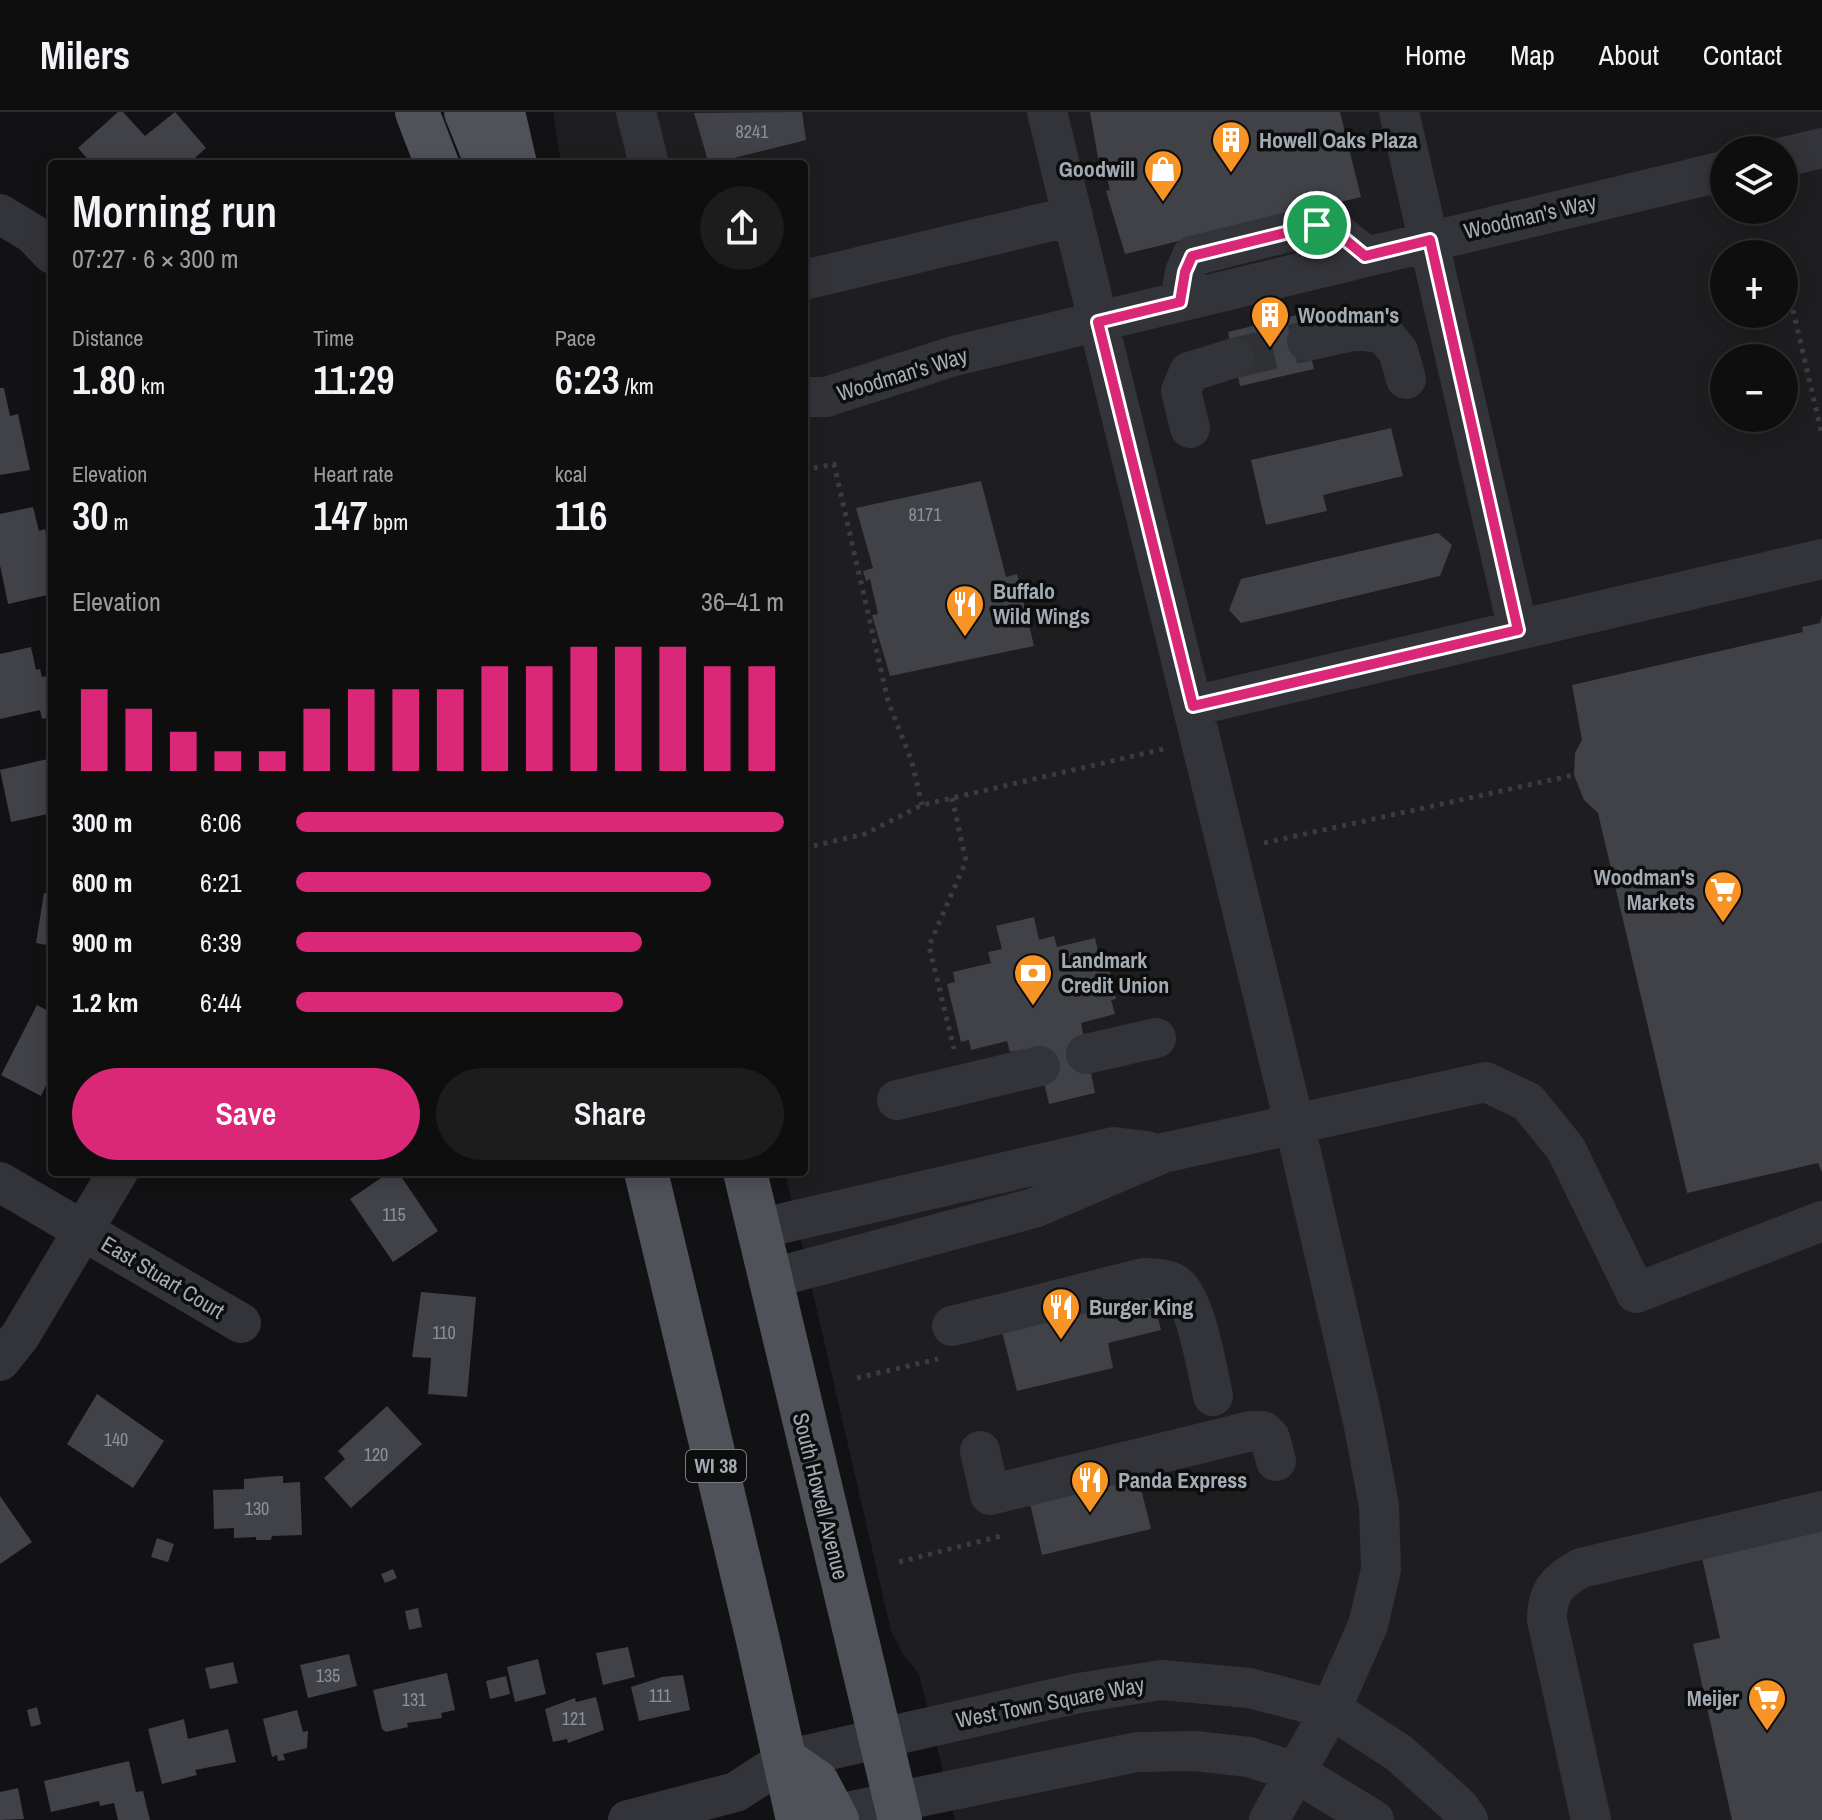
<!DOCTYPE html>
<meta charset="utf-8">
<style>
body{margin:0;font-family:"Archivo Narrow",sans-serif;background:#1c1c1d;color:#f1f3f6;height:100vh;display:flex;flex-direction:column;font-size:30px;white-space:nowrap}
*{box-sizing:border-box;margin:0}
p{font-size:26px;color:#9b9c9e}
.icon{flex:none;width:44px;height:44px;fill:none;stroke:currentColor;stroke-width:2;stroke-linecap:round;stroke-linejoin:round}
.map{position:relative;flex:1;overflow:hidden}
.drawer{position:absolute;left:48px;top:48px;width:760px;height:1016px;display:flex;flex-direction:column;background:#0e0e0f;border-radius:8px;box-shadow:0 4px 20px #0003,0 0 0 2px #2e2e2f}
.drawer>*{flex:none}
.fabs{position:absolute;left:1710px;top:24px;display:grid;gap:16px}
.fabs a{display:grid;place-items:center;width:88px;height:88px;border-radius:50%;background:#0e0e0f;box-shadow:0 4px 20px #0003,0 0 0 2px #2e2e2f;font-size:40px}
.pin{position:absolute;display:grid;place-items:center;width:68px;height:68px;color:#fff;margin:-34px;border:4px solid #fff;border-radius:50%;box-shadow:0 2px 8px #0007}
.round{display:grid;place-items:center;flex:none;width:84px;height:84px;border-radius:42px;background:#1c1c1d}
.head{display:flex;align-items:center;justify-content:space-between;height:136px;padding:0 24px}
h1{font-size:44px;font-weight:600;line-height:60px}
.figures{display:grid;grid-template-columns:repeat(3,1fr);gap:12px;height:136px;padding:8px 24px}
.figures div{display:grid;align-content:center}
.figures b{font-size:40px;font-weight:600}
.figures small{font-size:22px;font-weight:400}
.figures p{font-size:22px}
.chart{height:224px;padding:16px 24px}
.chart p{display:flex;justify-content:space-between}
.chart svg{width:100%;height:144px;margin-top:8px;stroke:#db2777;stroke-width:6}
.action{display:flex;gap:16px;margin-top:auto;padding:16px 24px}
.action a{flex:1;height:92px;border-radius:48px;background:#db2777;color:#fff;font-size:32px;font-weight:600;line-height:92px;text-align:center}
.action a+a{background:#1c1c1d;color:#f1f3f6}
ul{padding:0 24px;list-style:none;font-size:26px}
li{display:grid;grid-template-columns:128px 96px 1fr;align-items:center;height:60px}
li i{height:20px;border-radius:10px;background:#db2777}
header{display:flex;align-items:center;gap:48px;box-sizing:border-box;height:112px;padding:0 40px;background:#0e0e0f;border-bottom:2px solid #2e2e2f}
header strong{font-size:38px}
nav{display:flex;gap:44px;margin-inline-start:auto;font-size:28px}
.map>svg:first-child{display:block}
.built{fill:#1e1e21;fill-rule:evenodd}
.building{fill:#414247}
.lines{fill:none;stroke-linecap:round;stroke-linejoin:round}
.minor-tunnel{stroke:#2f3134;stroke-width:40;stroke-dasharray:40 20;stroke-linecap:butt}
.path{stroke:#393c40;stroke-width:5;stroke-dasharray:4 6;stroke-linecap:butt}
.minor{stroke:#333439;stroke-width:40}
.major{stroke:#4f5258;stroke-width:44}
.route-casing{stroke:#fff;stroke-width:16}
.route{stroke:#db2777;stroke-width:10}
.labels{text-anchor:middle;stroke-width:7;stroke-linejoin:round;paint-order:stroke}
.number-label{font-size:18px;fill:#8a919a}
.shield{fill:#0d0d0e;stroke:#767c83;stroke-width:2}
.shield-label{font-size:20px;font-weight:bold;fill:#a3abb5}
.poi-label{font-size:22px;font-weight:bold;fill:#a3abb5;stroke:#0d0d0e;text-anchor:start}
.street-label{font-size:22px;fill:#a3abb5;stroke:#0d0d0e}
</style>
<header>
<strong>Milers</strong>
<nav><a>Home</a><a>Map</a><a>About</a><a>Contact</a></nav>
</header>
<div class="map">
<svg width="1822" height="1708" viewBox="0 0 1822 1708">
<rect width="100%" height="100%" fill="#121214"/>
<path class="built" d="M553,0H1822V1708H955L919,1562L903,1542L891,1519L785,1060H804V52H561ZM1724,38H1784V98H1724ZM1724,142H1784V202H1724ZM1724,246H1784V306H1724Z"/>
<path class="building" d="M118,0H123L145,24L175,0L206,36L188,52H92L78,36Z
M802,0L806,28L709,52L694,1Z
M1090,0H1340L1361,85L1125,142L1106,79L1110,78L1102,45L1098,46Z
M1301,202L1314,257L1240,274L1228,220Z
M0,276H4L10,304L18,302L30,358L0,363Z
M1391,316L1403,364L1323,383L1327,399L1266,413L1251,348Z
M981,369L1006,465L1017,462L1034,534L890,564L872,503L878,502L870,467L866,469L863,459L873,456L856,396Z
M33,395L39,419L45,417L52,452V482L8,492L0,453V402Z
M1438,421L1452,433L1440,464L1241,511L1229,498L1241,467Z
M1822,503V1060L1818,1051L1687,1081L1598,701L1584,688L1574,663L1575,641L1582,628L1572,573L1803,520L1802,515L1820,511Z
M31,535L36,558L40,557L42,565L52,563V605L42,607L40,598L0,607V542Z
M52,646V701L11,710L0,658Z
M44,781L52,782V834L36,831Z
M1034,805L1039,828L1054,824L1057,835L1095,826L1099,843L1106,842L1116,887L1111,888L1115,902L1081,911L1095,981L1049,992L1036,936L1010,940L1007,929L971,938L969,928L961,930L947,872L955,870L953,860L991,851L988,840L1002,837L996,814Z
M37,893L52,901V961L41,984L1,963Z
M390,1060H398L438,1119L393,1150L350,1087Z
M421,1180L476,1185L467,1285L428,1282L431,1246L412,1245Z
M1152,1181L1161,1218L1108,1231L1113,1256L1017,1279L1001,1215Z
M97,1282L164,1329L133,1376L67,1332Z
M387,1294L422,1332L351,1396L324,1366L345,1347L338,1339Z
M1137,1361L1151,1417L1042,1443L1029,1387Z
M278,1364H283V1371L300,1370L302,1423L272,1424L271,1428H256V1425L234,1426V1416L214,1417L213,1378L244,1377V1367Z
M0,1384L32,1430L0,1452Z
M1822,1419V1708H1732L1693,1532L1720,1526L1702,1446Z
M157,1426L174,1432L168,1450L151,1445Z
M393,1457L397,1466L385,1471L381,1462Z
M418,1496L422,1515L409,1518L405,1499Z
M628,1535L635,1565L603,1573L596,1541Z
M349,1542L357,1574L308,1586L300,1553Z
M538,1547L546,1582L515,1590L507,1555Z
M233,1550L238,1571L210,1577L205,1556Z
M447,1561L455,1598L441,1601L442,1606L407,1611L408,1615L386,1620L382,1617L373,1578Z
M683,1563L690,1598L639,1609L631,1575L662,1565Z
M506,1564L510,1582L490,1587L486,1569Z
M596,1585L604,1618L568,1631L567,1627L553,1630L545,1597L575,1586L576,1590Z
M37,1595L41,1612L31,1615L27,1598Z
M297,1598L303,1620L308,1619L307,1636L283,1642L285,1648L278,1649L277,1643L272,1645L263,1607Z
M184,1607L188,1627L228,1617L236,1650L195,1658L197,1663L162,1672L148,1617Z
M129,1649L136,1680L143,1679L150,1708H118L114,1691L100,1694L99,1689L51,1700L44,1669Z
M18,1676L24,1707L0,1708V1680Z"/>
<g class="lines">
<path class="minor-tunnel" d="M1234,246L1307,229"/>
<path class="path" d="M1784,159L1822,323
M804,358L834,352L888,589L912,650L922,693
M952,686L966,749L929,834L954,937
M1264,731L1574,663
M804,736L865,722L922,693L1168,636
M857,1266L938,1247
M899,1450L1001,1424"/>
<path class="minor" d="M636,0L649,52
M1047,0L1294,1010L1363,1309L1379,1394L1381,1458L1368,1513L1331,1597L1269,1708
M1399,0L1518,518
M1784,45L1822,36
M0,102L33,122L52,142
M804,168L1073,104
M1180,190L1185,160L1192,144L1317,113L1330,115L1365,144
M1307,229L1358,218L1384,222L1398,239L1406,267
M804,285H826L954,244L1724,59
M1190,316L1181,279L1189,260L1234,246
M1193,594L1822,447
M1086,942L1156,926
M897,988L1040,954
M0,1070L241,1211
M758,1117L1114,1035L1147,1039
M769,1167L1034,1096L1163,1041L1486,970L1528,990L1566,1037L1636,1181L1822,1109
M952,1214L1144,1166C1154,1167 1166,1166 1175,1172C1196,1186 1207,1258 1213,1284
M0,1249L20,1224L118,1060
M980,1339L990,1383L1251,1319H1263L1270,1326L1276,1349
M628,1708L736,1680L785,1648L1079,1581L1161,1568L1249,1576L1331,1597L1399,1641L1459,1695L1468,1708
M808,1708L1137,1640L1195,1639L1249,1645L1295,1660L1374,1708
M1591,1708L1547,1508C1547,1480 1557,1469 1581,1456L1822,1399"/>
<path class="major" d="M417,0L437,52
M466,0L487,52
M503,0L515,52
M646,1060L758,1528L798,1708
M745,1060L900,1708
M785,1648L817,1670L837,1708"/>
</g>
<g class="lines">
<defs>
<path id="route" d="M1317,113L1330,115L1365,144L1430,128L1518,518L1193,594L1098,210L1180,190L1185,160L1192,144Z"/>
</defs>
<use href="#route" class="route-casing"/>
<use href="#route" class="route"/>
</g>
<defs>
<symbol id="building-pin" viewBox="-11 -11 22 30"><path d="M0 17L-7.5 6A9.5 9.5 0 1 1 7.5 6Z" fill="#f89325" stroke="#0d0d0e"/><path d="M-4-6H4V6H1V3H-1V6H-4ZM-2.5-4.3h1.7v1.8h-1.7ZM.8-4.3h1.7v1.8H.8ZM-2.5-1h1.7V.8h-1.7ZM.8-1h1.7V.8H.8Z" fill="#fff"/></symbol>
<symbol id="shop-pin" viewBox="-11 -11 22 30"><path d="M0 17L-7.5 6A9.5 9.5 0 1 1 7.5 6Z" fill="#f89325" stroke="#0d0d0e"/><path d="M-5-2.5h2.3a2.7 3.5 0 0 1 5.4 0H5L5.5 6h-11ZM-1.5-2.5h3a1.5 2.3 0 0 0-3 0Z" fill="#fff"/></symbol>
<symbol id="restaurant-pin" viewBox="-11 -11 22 30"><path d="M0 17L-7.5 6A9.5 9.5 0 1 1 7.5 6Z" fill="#f89325" stroke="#0d0d0e"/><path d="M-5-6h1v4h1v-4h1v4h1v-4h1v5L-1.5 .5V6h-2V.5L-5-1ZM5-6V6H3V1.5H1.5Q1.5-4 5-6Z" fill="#fff"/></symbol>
<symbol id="supermarket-pin" viewBox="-11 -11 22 30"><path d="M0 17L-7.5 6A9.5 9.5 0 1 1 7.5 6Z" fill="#f89325" stroke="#0d0d0e"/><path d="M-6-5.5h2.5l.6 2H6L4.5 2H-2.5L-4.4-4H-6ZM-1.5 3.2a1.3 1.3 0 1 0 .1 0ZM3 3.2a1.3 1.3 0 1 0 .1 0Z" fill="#fff"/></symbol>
<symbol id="bank-pin" viewBox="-11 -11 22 30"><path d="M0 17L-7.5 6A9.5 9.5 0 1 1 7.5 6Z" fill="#f89325" stroke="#0d0d0e"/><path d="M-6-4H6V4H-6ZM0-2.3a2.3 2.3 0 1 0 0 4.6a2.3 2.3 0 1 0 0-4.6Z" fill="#fff"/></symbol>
</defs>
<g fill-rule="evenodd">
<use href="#building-pin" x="1209" y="6" width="44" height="60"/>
<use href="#shop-pin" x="1141" y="35" width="44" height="60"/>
<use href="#building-pin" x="1248" y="181" width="44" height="60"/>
<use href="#restaurant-pin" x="943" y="470" width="44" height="60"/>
<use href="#supermarket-pin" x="1701" y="756" width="44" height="60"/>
<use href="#bank-pin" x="1011" y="839" width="44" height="60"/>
<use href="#restaurant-pin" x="1039" y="1173" width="44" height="60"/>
<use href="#restaurant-pin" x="1068" y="1346" width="44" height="60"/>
<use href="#supermarket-pin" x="1745" y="1564" width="44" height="60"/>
</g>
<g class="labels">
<g class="number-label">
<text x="752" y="26">8241</text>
<text x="925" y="409">8171</text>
<text x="394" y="1109">115</text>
<text x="444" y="1227">110</text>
<text x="116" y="1334">140</text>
<text x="376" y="1349">120</text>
<text x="257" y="1403">130</text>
<text x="328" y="1570">135</text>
<text x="660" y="1590">111</text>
<text x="414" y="1594">131</text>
<text x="574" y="1613">121</text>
</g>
<rect class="shield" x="686" y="1338" width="60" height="32" rx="6"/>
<g class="shield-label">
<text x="716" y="1361">WI 38</text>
</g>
<g class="poi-label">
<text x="1259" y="36">Howell Oaks Plaza</text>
<text x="1135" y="65" text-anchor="end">Goodwill</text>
<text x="1298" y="211">Woodman's</text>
<text x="993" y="487">Buffalo<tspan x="993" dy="25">Wild Wings</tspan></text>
<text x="1695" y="773" text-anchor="end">Woodman's<tspan x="1695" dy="25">Markets</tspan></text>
<text x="1061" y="856">Landmark<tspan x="1061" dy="25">Credit Union</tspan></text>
<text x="1089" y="1203">Burger King</text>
<text x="1118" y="1376">Panda Express</text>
<text x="1739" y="1594" text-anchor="end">Meijer</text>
</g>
<g class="street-label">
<text transform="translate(1530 104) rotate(-13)" y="8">Woodman's Way</text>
<text transform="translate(902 262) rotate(-17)" y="8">Woodman's Way</text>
<text transform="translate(163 1165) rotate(31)" y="8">East Stuart Court</text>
<text transform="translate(821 1384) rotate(76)" y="8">South Howell Avenue</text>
<text transform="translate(1050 1590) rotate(-11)" y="8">West Town Square Way</text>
</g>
</g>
</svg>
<div class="fabs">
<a><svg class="icon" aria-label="layers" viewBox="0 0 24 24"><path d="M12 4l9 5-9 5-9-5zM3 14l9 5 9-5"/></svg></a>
<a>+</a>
<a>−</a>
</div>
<div class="pin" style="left:1317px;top:113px;background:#1e9e55"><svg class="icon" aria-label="arrive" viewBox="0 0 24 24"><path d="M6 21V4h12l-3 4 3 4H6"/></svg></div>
<section class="drawer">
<div class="head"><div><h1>Morning run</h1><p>07:27 · 6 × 300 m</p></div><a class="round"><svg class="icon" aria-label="share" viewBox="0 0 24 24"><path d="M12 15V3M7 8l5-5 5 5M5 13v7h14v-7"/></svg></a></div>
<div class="figures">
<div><p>Distance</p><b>1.80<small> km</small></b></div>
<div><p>Time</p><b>11:29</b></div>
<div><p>Pace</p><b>6:23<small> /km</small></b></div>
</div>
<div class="figures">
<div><p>Elevation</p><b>30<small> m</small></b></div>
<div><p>Heart rate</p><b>147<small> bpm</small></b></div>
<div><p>kcal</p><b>116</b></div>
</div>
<div class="chart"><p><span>Elevation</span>36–41 m</p>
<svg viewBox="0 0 160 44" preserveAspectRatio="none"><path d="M5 44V19M15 44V25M25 44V32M35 44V38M45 44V38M55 44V25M65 44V19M75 44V19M85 44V19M95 44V12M105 44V12M115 44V6M125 44V6M135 44V6M145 44V12M155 44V12"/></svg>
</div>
<ul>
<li><b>300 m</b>6:06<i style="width:100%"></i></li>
<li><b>600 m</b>6:21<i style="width:85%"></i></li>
<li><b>900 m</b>6:39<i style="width:71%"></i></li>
<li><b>1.2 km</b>6:44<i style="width:67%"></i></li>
</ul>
<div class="action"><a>Save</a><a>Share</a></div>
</section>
</div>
